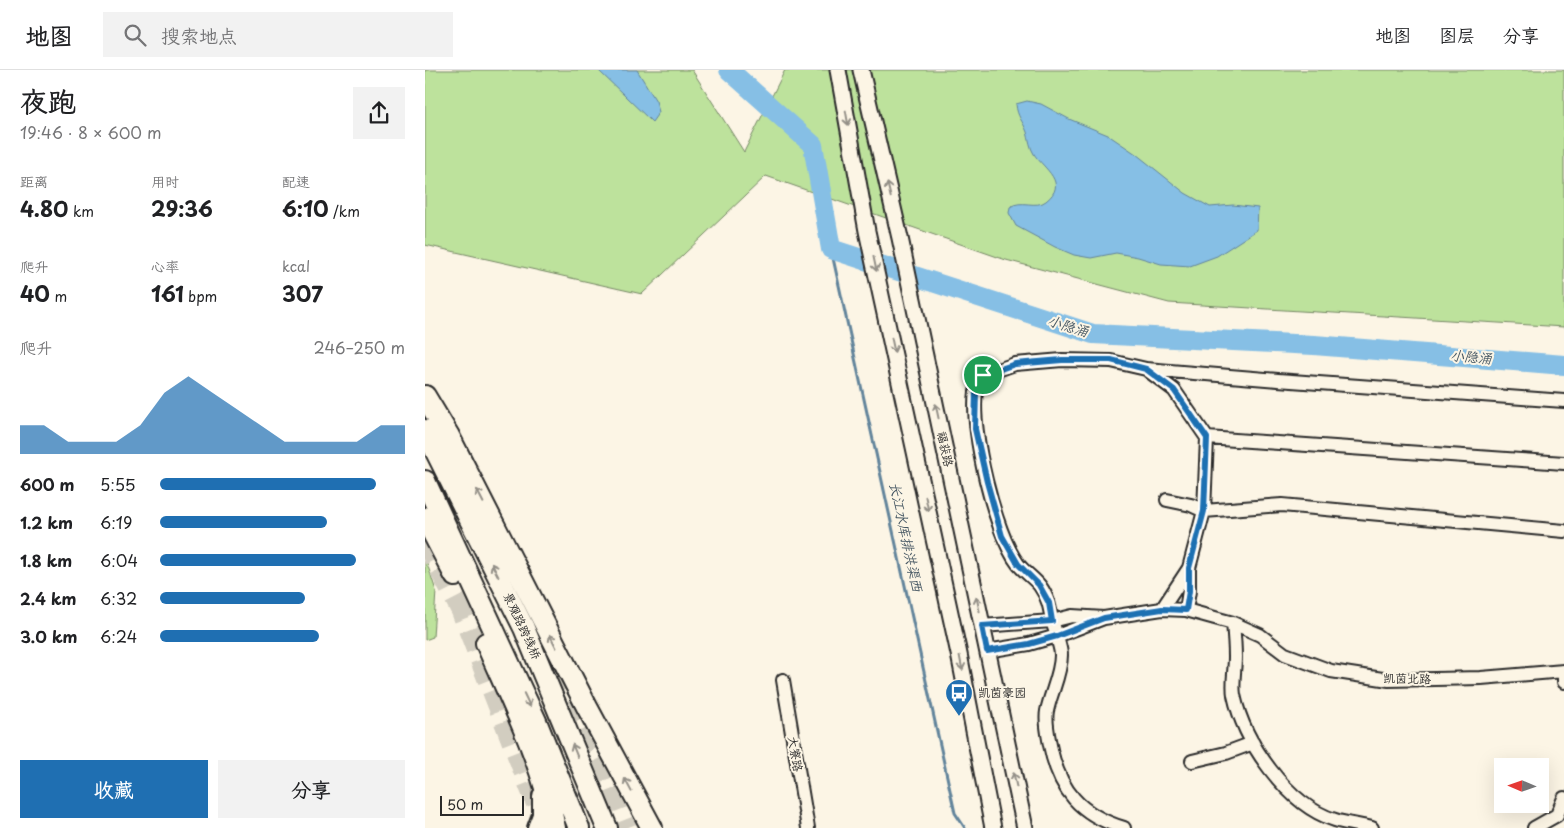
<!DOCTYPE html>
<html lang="zh">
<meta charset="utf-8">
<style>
body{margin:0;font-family:"Playpen Sans","LXGW WenKai TC",sans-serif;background:#f2f2f2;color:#202124;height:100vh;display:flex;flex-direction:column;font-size:19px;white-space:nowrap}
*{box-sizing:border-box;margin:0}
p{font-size:16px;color:#757577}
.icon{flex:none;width:28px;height:28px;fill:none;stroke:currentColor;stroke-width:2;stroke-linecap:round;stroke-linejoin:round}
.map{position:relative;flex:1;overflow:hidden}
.side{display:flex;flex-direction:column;background:#fff;width:425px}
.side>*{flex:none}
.needle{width:32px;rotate:272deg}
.controls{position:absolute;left:1069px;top:688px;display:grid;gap:10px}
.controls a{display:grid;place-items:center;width:55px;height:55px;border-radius:0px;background:#fff;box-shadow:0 5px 20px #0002;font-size:25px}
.scale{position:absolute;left:15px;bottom:12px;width:84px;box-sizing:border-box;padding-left:5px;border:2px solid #2b2b2b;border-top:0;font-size:14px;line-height:18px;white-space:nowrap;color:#2b2b2b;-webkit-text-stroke:4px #fcf5e5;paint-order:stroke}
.pin{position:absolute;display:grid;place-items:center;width:42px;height:42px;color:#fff;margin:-21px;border:2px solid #fff;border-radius:50%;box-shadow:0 1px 5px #0007}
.round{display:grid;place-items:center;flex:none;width:52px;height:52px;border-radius:0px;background:#f2f2f2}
.summary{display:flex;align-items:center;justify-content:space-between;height:85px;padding:0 20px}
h1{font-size:28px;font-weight:700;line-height:38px}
.stats{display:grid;grid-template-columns:repeat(3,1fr);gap:8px;height:85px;padding:5px 20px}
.stats div{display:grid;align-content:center}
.stats b{font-size:21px;font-weight:700}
.stats small{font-size:14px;font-weight:400}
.stats p{font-size:14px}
.chart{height:140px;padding:10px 20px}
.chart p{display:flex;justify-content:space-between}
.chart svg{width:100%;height:90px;margin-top:5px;fill:#1f6fb2;opacity:.7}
.cta{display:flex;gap:10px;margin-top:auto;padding:10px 20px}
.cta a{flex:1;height:58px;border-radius:0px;background:#1f6fb2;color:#fff;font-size:20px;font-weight:700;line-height:58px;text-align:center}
.cta a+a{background:#f2f2f2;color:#202124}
ul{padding:0 20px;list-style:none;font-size:16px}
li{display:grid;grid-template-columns:80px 60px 1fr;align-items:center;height:38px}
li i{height:12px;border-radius:6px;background:#1f6fb2}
header{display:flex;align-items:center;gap:30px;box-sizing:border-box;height:70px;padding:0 25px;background:#fff;border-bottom:1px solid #e0e0e0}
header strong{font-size:24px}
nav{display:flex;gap:28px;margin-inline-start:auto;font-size:18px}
.search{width:350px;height:45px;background:#f2f2f2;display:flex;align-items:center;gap:12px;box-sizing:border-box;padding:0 18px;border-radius:0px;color:#757577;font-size:19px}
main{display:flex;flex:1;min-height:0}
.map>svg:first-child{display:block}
.green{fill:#bde29c;stroke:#748664}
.water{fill:#86bfe5;stroke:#62849b}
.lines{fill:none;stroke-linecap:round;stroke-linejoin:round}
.stream{stroke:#62849b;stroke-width:3}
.river{stroke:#86bfe5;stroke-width:20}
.motorway-tunnel{stroke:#d2cdc0;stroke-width:22;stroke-dasharray:22 11;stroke-linecap:butt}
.minor-casing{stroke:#2b2b2b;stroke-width:16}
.tertiary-casing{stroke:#2b2b2b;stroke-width:19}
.trunk-casing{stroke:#2b2b2b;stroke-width:24}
.minor{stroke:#fcf5e5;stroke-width:12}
.tertiary{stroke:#fcf5e5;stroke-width:15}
.trunk{stroke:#fcf5e5;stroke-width:20}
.oneway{stroke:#949088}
.route-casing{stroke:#fff;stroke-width:10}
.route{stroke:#1f6fb2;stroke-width:6}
.labels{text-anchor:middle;stroke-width:4;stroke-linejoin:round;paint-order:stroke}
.street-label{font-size:12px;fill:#2b2b2b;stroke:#fcf5e5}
.poi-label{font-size:12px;fill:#2b2b2b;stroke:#fcf5e5;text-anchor:start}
.water-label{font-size:14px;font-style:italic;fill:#465763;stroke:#fcf5e5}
</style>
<header>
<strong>地图</strong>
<div class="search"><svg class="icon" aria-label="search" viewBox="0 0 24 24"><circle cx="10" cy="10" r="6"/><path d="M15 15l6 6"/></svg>搜索地点</div>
<nav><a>地图</a><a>图层</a><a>分享</a></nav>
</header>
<main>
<section class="side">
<div class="summary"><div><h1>夜跑</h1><p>19:46 · 8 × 600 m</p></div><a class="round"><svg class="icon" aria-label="share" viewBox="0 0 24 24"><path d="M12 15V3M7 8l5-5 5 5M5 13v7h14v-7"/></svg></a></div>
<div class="stats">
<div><p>距离</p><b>4.80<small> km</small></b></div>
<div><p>用时</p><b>29:36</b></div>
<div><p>配速</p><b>6:10<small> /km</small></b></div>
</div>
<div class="stats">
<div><p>爬升</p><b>40<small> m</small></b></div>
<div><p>心率</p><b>161<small> bpm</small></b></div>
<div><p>kcal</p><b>307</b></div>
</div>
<div class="chart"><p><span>爬升</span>246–250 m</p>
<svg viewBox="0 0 160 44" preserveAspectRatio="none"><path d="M0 44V30L10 30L20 38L30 38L40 38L50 30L60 14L70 6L80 14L90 22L100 30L110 38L120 38L130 38L140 38L150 30L160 30V44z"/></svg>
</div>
<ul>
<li><b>600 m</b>5:55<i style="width:88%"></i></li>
<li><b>1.2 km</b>6:19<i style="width:68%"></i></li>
<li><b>1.8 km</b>6:04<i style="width:80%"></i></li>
<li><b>2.4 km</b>6:32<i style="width:59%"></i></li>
<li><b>3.0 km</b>6:24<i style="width:65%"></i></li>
</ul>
<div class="cta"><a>收藏</a><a>分享</a></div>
</section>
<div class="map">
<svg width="1139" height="758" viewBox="0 0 1139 758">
<rect width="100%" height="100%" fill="#fcf5e5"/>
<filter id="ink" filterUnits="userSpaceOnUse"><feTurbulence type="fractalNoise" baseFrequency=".02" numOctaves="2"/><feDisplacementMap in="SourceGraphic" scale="10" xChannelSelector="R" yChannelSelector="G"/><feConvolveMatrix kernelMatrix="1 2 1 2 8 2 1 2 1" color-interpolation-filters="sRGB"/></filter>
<g filter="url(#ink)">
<path class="green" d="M0,0H267L319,82L360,0H1139V257L744,233L581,190L341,106L217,224L0,175Z
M0,487L11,521L8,567L0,570Z"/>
<path class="water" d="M173,0H212L231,31L234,42L227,52Z
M602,31L616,34L644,49L683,65L711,84L760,123L785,137L808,135L833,138L832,160L792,186L765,196L736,194L713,187L691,183L666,188L649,185L630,177L591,156L584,143L585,137C596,129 611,139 621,131C644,113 619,99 609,84C605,78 604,69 602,62C598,51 592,47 591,34Z"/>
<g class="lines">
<path class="stream" d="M406,179L530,743L540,758"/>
<path class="river" d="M304,0L388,75L406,179L668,264L889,275L1139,295"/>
<path class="motorway-tunnel" d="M0,470L37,541L119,752
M101,541L175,692L201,758"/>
<defs>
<path id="minor" d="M721,299L853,310L1139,331
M782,368L1139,393
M742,430L766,435L779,441L857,435L1139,461
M761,540L764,521V498
M679,548L647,546L627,551C625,538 623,527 615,516C609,508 599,502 593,494C570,464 545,360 551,322C552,317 556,310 558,305L590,294L637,290L686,291L721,299L749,320L782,368L779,441L764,498L737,539
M808,553C809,564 810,575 810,587C810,599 807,613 809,625C819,672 862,735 910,750C922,754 935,755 947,758
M557,556L627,551L632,566L604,574L562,581
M1139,605V612
M358,610L383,758
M767,691L801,683L828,673
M699,758C655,745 634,720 625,675C623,664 620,651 622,641C626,622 636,604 636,585C636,579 633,572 632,566L679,548L737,539L761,540L808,553L835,565L860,584L906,601L964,610L1056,608L1139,601
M1109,758L1132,745L1139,728"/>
<path id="tertiary" d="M413,0L442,161L534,584L568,758
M436,0L475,168L600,758"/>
<path id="trunk" d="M0,326L24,366L162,637L227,758
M0,360L99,558L182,758
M0,411L111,651L154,758
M0,448L30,506
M61,573C87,633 118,694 130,758
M113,758L118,745V726"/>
</defs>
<use href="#minor" class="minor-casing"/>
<use href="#tertiary" class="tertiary-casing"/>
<use href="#trunk" class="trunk-casing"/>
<use href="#minor" class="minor"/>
<use href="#tertiary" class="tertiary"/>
<use href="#trunk" class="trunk"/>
</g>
<defs><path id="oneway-shaft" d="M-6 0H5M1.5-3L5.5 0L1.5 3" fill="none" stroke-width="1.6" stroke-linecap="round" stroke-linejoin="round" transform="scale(1.25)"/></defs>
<g class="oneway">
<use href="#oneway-shaft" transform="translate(422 48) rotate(80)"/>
<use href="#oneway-shaft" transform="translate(464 120) rotate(-103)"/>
<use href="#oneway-shaft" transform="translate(450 194) rotate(78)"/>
<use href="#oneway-shaft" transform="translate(468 275) rotate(78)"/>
<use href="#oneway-shaft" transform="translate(512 341) rotate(-102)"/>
<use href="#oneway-shaft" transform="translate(55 426) rotate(-117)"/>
<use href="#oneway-shaft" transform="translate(502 434) rotate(78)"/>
<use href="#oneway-shaft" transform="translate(70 500) rotate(-117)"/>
<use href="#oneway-shaft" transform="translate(553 534) rotate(-102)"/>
<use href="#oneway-shaft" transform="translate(128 571) rotate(-117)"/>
<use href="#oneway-shaft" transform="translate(536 593) rotate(79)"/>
<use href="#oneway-shaft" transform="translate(102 630) rotate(65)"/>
<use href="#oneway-shaft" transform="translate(150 681) rotate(-112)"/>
<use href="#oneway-shaft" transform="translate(590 710) rotate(-102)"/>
<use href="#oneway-shaft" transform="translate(203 715) rotate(-118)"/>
</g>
</g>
<g class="lines" filter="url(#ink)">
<defs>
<path id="route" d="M637,290H686L721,299L749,320L782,368L779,441L764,498V521L761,540L737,539L679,548L632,566L604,574L562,581L557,556L627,551L624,533L614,515L593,494L577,466L562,412L550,359L551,322L558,305L590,294Z"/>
</defs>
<use href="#route" class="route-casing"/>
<use href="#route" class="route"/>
</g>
<defs>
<symbol id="bus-pin" viewBox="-11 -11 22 30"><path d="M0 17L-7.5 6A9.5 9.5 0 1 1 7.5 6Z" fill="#1f6fb2" stroke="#fcf5e5"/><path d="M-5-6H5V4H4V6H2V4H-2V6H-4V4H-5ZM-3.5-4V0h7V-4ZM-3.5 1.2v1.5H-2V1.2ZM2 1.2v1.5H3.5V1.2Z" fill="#fff"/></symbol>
</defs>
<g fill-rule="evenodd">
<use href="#bus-pin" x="518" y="607" width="32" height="43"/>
</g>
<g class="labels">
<g class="street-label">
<text transform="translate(520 379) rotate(78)" y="4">福获路</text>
<text transform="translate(97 556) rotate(65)" y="4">景观路跨线桥</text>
<text transform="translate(982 609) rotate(1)" y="4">凯茵北路</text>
<text transform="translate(370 684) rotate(80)" y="4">大寮路</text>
</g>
<g class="poi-label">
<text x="553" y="627">凯茵豪园</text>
</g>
<g class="water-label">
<text transform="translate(643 256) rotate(17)" y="5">小隐涌</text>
<text transform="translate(1046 287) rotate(5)" y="5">小隐涌</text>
<text transform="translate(481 467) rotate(78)" y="5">长江水库排洪渠西</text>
</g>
</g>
</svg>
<div class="controls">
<a><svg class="needle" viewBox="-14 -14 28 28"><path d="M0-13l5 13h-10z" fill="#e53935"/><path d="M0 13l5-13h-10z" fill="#757577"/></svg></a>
</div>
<div class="scale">50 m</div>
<div class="pin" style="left:558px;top:305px;background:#1e9e55"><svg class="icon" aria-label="arrive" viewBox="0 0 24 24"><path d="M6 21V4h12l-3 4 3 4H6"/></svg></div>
</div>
</main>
